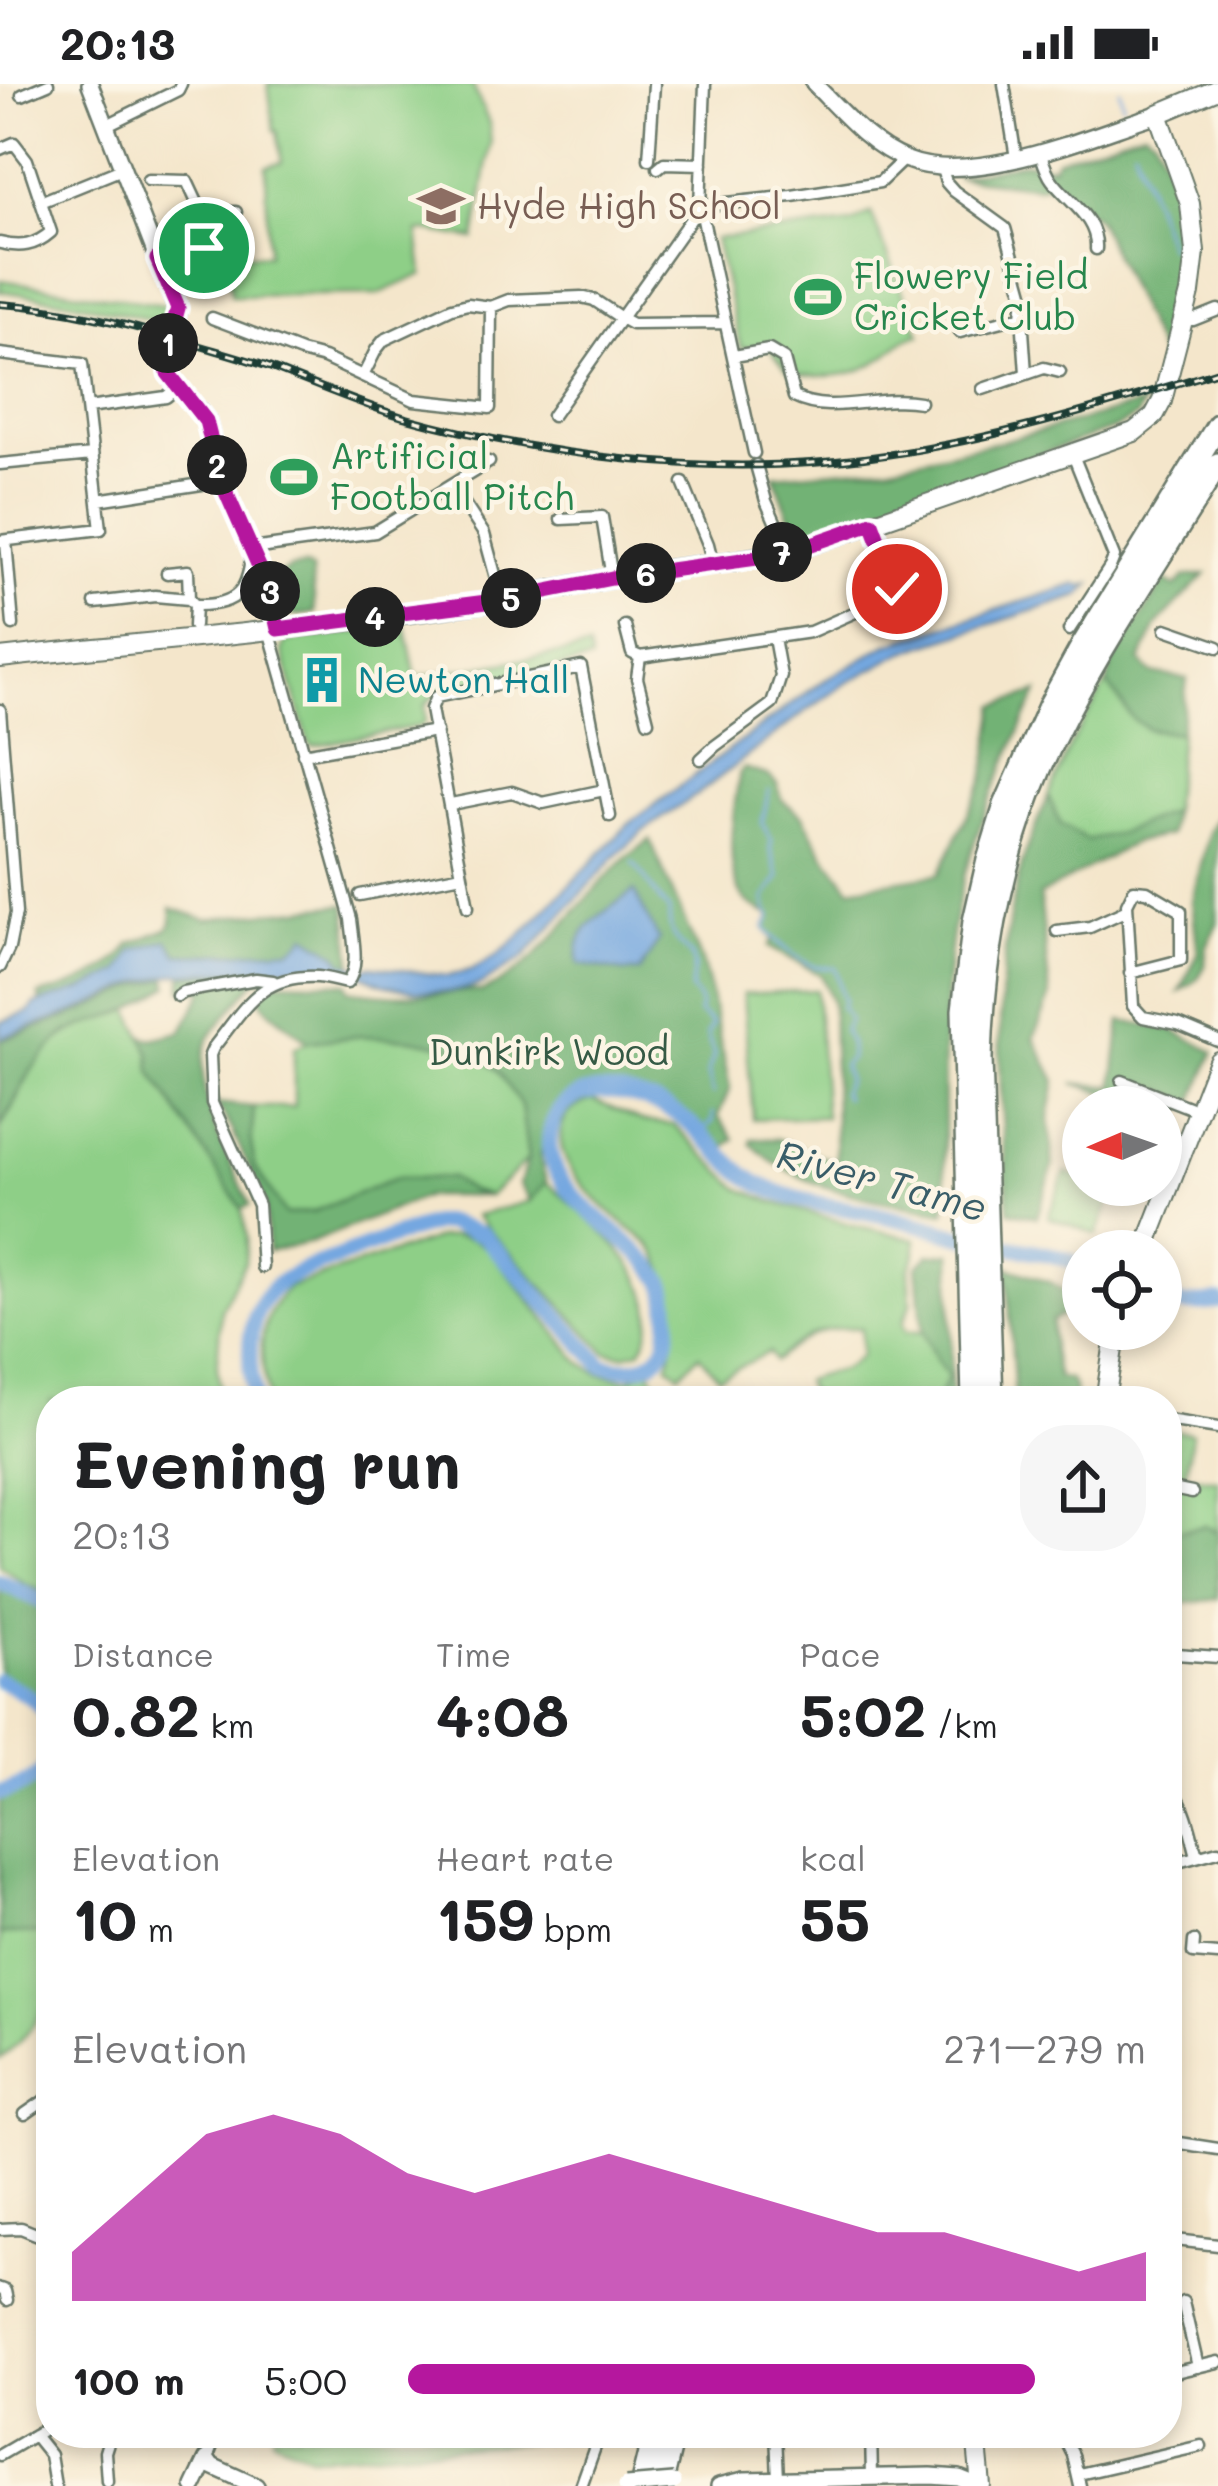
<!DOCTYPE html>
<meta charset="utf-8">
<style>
body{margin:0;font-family:Mali,sans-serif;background:#f6f6f6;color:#202124;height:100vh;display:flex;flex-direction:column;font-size:45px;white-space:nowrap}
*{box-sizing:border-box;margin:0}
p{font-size:39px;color:#757577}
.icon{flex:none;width:66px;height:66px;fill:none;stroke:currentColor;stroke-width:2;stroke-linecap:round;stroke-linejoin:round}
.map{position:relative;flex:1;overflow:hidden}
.panel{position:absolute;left:36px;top:1302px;width:1146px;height:1062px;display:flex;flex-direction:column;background:#fff;border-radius:48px;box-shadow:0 6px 18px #0003}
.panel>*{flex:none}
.needle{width:78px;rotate:268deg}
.buttons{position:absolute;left:1062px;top:1002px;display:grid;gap:24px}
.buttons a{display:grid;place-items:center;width:120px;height:120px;border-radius:50%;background:#fff;box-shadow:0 6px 18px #0003;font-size:60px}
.pin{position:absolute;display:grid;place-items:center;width:102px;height:102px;color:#fff;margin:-51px;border:6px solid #fff;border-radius:50%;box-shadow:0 3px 12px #0007}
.km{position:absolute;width:60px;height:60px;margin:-30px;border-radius:50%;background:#222;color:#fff;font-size:33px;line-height:60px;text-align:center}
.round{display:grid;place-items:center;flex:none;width:126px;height:126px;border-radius:48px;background:#f6f6f6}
.head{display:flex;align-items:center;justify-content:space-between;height:204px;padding:0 36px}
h1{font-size:66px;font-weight:700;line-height:90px}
.metrics{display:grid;grid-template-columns:repeat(3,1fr);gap:18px;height:204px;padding:12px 36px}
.metrics div{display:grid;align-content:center}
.metrics b{font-size:60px;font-weight:700}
.metrics small{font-size:33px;font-weight:400}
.metrics p{font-size:33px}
.chart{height:336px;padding:24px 36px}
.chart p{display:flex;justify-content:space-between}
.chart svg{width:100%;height:216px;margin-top:12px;fill:#b5179e;opacity:.7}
ul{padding:0 36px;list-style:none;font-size:39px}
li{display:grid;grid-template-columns:192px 144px 1fr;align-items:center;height:90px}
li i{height:30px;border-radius:15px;background:#b5179e}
.status{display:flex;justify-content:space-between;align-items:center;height:84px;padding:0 60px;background:#fff;direction:ltr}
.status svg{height:33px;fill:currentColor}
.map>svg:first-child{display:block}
.green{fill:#8ecf87;stroke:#56865e;stroke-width:3}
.forest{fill:#72b274;stroke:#487854;stroke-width:3}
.water{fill:#74a7e0;stroke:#4a728a;stroke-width:3}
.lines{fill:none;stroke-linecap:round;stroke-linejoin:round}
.stream{stroke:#74a7e0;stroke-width:3}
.river{stroke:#74a7e0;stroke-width:16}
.street-casing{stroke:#6a7869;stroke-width:15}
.secondary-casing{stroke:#6a7869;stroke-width:20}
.primary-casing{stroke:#6a7869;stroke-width:22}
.highway-casing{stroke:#6a7869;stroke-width:26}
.street{stroke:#fff;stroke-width:10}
.secondary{stroke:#fff;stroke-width:15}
.primary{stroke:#fff;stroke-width:18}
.highway{stroke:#fff;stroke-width:21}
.rail-casing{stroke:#1f3d34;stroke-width:8}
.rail{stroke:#fcf5e5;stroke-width:3;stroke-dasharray:9;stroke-linecap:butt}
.secondary-bridge-casing{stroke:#6a7869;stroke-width:20;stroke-linecap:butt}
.secondary-bridge{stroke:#fff;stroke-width:15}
.route-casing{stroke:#fff;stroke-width:24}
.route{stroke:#b5179e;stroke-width:15}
.labels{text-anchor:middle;stroke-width:9;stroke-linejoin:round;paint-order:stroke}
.education-label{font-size:36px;fill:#785e54;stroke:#fcf5e5;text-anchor:start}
.leisure-label{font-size:36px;fill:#27864d;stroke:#fcf5e5;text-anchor:start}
.culture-label{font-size:36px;fill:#0d838f;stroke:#fcf5e5;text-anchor:start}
.park-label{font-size:36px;fill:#355a45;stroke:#fcf5e5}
.water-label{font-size:39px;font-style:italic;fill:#395d68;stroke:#fcf5e5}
</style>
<div class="status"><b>20:13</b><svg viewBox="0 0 49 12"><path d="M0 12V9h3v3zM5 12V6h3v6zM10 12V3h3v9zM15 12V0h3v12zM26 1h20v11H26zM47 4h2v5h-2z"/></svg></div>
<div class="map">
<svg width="1218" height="2402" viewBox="0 0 1218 2402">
<rect width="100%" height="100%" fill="#fcf5e5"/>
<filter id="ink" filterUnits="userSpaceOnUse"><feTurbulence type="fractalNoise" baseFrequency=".00833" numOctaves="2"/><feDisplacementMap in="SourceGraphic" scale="24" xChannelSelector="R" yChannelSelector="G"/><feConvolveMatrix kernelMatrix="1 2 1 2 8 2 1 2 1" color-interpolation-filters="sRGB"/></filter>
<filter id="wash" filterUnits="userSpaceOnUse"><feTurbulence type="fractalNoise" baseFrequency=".004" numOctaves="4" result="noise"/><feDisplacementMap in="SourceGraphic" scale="48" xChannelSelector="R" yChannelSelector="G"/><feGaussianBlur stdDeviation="2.7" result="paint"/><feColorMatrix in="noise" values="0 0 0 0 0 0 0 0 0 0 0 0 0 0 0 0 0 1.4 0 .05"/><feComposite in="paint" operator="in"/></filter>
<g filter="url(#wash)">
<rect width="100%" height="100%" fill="#f4e6cb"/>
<path class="green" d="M268,0H472L489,39L491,59L475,155L426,147L418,148L423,190L378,210L232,212L224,175L226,169L268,171L266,82L282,78L277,47L274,46Z
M871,129L920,251C903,252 895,266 881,275C853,295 821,294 789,288L768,262L741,264L715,155L852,139Z
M0,196L165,221L168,227L164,239L70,217L0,207Z
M405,541L416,593L588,565L591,577L440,607L425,621V638L420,642L312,662L308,657L282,567L285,557Z
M1107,599L1133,635L1147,645L1180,649L1172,727L1120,749L1087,756L1061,741L1048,712L1071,659Z
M816,906L825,1033L753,1035L743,910Z
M130,926L150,968L151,987L242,1125L247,1154L245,1179L221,1225L217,1282L221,1317H51V1511L25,1500L0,1482V1044C13,1025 21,1004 33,984C55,949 91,937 130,926Z
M361,952C416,954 496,956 519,1018C526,1035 525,1057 528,1075L489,1112L470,1107L451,1094H395L313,1128L286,1131L254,1082L251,1056L254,1023H294V964L307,958Z
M592,1016L642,1037L674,1041L740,1105L773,1118L853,1141L916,1155V1171L909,1185L911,1220L903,1238L905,1248H923L936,1276L949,1292L938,1317H796L810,1309L804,1297C828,1285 838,1295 861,1271V1244C819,1242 806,1251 774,1277L769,1268L719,1293L699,1271L680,1290L668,1281C679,1247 674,1202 657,1170C649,1157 634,1148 622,1138C598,1118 556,1083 561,1047C564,1029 575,1021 592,1016Z
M1065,1089L1083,1095V1101H1098L1114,1107L1097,1151L1048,1133Z
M546,1098C589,1136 681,1202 640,1267L623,1271L606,1268L475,1132L530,1117Z
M455,1152L472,1155L488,1165L580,1278L599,1290L628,1296L650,1284L655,1297L650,1313L658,1317H269C260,1272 254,1237 289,1203L438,1154Z
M1167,1345L1192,1349L1186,1391L1218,1396V1448L1205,1442L1167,1449V1420L1174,1399L1167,1397Z
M51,1849C51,1864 52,1881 51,1897C48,1927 24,1958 0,1975V1850Z
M274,2349H591L589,2354L310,2372L272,2353Z"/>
<path class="forest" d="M1144,46L1154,52L1172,95L1179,123L1183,187L1162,275L1097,134L1047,99L1038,103L956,93L1024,78L1052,82L1056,75Z
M1143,320L1137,332L1113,345L806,450L791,436L774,391L888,382L1006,356Z
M305,482L312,486L315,529C277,537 280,521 279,490L290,484Z
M1206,490L1158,540L1140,577L1151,589L1187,595L1180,649L1148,645L1133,635L1107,599L1112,579L1165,496L1175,503L1185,493Z
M1038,608C1004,679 970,754 955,832C938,925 945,1033 945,1128C877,1116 803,1109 751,1060L752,1055H778L836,1078L832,918L821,891L769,863L773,855L765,844L771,832C763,826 754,825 747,818C721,790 734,722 740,688L744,684L769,692L777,700L782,716L803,732L824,770L850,804L939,790L984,696L996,622Z
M1048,712L1061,741L1087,756L1120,749L1172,727L1169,751L1135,758L1040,811L1050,913L1034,954L1056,997L1049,1033L1053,1082L1037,1133L1009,1127C999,1011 990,887 1024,773C1031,753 1040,732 1048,712Z
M1218,732L1217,839L1206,864L1205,882L1197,896L1180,907L1198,870L1192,817L1210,745Z
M650,756L702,877L710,907L730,1004L718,1032L734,1055L719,1068C706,1055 693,1041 678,1031C649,1012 593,995 564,1021C556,1028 555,1037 551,1046C539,1073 538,1067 546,1098L530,1117L519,1100L528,1075L521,1021L497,986L482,973L471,967L412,955L361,952L307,958C290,939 267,932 257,909L273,898L256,895C245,910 210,947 206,962C191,1012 231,1077 250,1121L242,1125L151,987L150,968L142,952L152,955L181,948L205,905L182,906V892L276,884L275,897L347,899L349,906C379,911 412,912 442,910C456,910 468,904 481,908C542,883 573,822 620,780C629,771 640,764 650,756Z
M346,820L353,886L341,883L169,880L43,931L39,911C68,904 116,887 130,860L167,845L172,838L171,824L206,835Z
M167,894L169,902L130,926L67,948L57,956L31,986L0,1044V957L81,928L138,902Z
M1121,937L1173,946L1214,968L1193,1018L1159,1006L1137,1019L1073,999L1113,1003Z
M216,1019L254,1023L251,1056L254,1082L286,1131L313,1128L395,1094H451L470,1107L489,1112H426L312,1158L268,1168L265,1120L232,1045Z
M951,1169V1317H938L948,1292L936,1276L923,1248L917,1183L929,1171Z
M1007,1183C1035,1192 1069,1200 1083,1229L1066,1230L1052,1236V1267L1058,1294L1070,1296L1074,1303L1075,1317H1015Z
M1205,1442L1218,1448V1515L1182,1520L1167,1525V1449Z
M0,1498L51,1522V1641C43,1617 23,1608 0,1597Z
M51,1673V1849L0,1850V1709C21,1703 43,1695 51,1673Z"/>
<path class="water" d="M1077,500L1081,502L1091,500L1080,512L921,562L902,569L845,600L802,630L698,710L646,745L616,772L523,874L480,901L451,908L415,907L383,900L360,890L296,883L176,890L141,898L74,928L0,954V938L29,928L35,920L81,906L120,888L134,866L168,856L178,870L199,871L291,865L302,857L306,851L337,870L342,878L363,885L372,882L448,892L471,886L496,872L519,853L629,740L820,599L886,561Z
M634,807L659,856L639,888H623L579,880C570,843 609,826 634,807Z"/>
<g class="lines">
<path class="stream" d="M1119,6L1123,20
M1134,64L1169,163
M769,706L762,739L772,757L770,763L779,794L765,814L767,827L771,832L765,844C774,856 799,877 814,882C821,884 828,883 835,884C840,895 838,904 844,916L841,923L849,935L844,946L850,961V974L843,981L847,995L842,1009L845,1014
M633,779C646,792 658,818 669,826C669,849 673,857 691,871L694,882L691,906C697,913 703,919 698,928L712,940L707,950L714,971L708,988L713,1010
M700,1050L713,1037V1029"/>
<path class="river" d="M1161,1216L1186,1221L1218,1218
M255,1317C247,1276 243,1221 284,1196C300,1186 319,1180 337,1174C369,1161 402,1149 436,1139H448L483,1151L602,1281C623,1286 646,1288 661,1269C669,1260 669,1245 669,1234C668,1222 669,1209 663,1198C636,1149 530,1109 552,1041C557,1026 568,1015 583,1010C596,1006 615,1008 629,1011C649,1016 670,1024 687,1037C713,1058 732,1087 763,1102C796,1118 834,1122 870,1129C906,1135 941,1147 976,1156C1012,1165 1049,1166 1083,1182
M0,1498L51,1522
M0,1597C23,1608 43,1617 51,1641
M0,1709C21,1703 43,1695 51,1673"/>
</g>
</g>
<g filter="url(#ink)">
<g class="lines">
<defs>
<path id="street" d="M705,0L700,122L754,369
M1004,0L1016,74
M22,11L48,0
M105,42L178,6L181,0
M0,65L14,59L27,76L51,148C35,162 21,164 0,159
M1040,68C1043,77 1046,88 1052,96C1068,118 1098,134 1096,165
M649,75L654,0
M658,84L664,79L702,80
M942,85L946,98L954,107L1005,144L1024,212L1022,232L1026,289
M148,96L187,97L207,140V158L200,166L157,175
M43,117L122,85
M700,122L621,234L632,240L725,239
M700,122L792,112L880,98L904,75
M203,131L211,128H236
M212,234L301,268L324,274L414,316L490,324L491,223
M1182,236H1193L1218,226
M960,248L1022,232
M0,270L82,280L101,445L0,457
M734,272L769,266L784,275L794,313C831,332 879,310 920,318
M363,292L376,266L384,256L452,224L468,220L491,223L509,216L581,213L594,216L621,234L552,332
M983,305L1044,284L1060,288
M88,324L166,313L178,303
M0,380L92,371
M756,381L766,417L788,467
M683,399L708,460L713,480
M452,401L484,450L502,516
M98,416L221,397
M561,435L602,433L612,494
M6,457L13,541
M167,489L188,487L189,515L195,521L194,542
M95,519L155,512L189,515
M195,521C238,522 249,507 252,465L375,448L489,378
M625,542L632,569L640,573
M1166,545L1218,563
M1069,546L1110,483L1114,473L1073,371
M0,626L16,829L9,864L0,883
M648,637L637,594L640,573L810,548L894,511L897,505L872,439
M303,670L436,647
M701,675L715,662L772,620L781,592L774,554
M451,720L512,708L543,719L604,706
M360,811L462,791
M468,823L431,625L436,613L581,583L610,732
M1057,847L1090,843L1127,826
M1130,889L1181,876V827L1147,807L1134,806L1127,820L1133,922L1143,933L1178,940L1218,957
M177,912L183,908L256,895L273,897
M1122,997L1196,1026
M262,1183L258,1121L212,1019L210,971L213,964C245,924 260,890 318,893C328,894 337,897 347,899C360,882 353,856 351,835L269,546
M1167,1336L1218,1344
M1167,1404L1192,1409
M1167,1576L1176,1570L1218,1573
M1167,1700C1186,1718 1190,1747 1197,1772
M1167,1781L1218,1767
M1194,1857L1193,1869L1218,1871
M25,2030L51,2012
M1167,2057L1218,2065
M0,2145L21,2144L51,2156
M1167,2155L1218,2161
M0,2205L5,2207L7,2216
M1183,2218L1198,2283
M1167,2290L1218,2278
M776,2349L778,2395
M871,2349L872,2393
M1062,2349L1073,2371L1080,2402
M34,2351L50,2371L55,2402
M0,2371L41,2347L51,2336
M207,2375L217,2349
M1079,2390L1201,2362
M107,2397L105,2368L111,2349
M581,2402L600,2349"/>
<path id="secondary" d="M90,0L178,228
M814,0C841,27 870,62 907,76C974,103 1091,51 1158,30
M166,267V279L172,295L207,337L221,397L269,505L278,545
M194,2402L207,2375L212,2382L256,2402
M719,2402L744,2396L931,2392L959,2394L979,2402"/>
<path id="primary" d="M0,574C167,556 334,543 500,516C536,510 572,501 607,495C674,482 741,480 806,462L1134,348L1154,332L1162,317L1190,209L1195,168L1190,120L1158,30L1218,5
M1144,1167L1218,977
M1105,1317L1116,1245
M976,2349L981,2402"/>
<path id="highway" d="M973,1317L963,926L974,837L988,776L1005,721L1049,622L1082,562L1218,341
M992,1317L981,975C984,856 1009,737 1066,631C1111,545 1167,464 1218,380
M641,2402L654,2349
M661,2402L674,2349"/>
</defs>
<use href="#street" class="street-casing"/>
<use href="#secondary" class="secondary-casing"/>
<use href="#primary" class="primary-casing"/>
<use href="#highway" class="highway-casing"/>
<use href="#street" class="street"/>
<use href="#secondary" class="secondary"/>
<use href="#primary" class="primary"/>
<use href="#highway" class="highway"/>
<defs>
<path id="rail" d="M0,220C65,224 125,240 187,258C213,266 240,273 266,282C312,299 356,319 403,333C551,374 711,393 864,374C985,359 1102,323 1218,287"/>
</defs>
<use href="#rail" class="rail-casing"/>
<use href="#rail" class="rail"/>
<defs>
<path id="secondary-bridge" d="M166,267L178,228
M626,2402L674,2398"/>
</defs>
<use href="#secondary-bridge" class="secondary-bridge-casing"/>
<use href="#secondary-bridge" class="secondary-bridge"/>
</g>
</g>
<g class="lines" filter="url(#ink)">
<defs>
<path id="route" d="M204,164L157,175L178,224L166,267L168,289L206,337L221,397L269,505L278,545L502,516L612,494L757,474L806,462L872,439L897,505"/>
</defs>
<use href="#route" class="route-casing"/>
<use href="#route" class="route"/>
</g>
<defs>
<symbol id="school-bare" viewBox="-9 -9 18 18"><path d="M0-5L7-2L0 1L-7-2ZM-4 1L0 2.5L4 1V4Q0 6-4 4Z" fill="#8d6e63" stroke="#fcf5e5" stroke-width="2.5" paint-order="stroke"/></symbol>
<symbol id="stadium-bare" viewBox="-9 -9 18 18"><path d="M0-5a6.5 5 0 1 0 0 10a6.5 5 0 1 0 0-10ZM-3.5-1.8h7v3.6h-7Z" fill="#2e9e5b" stroke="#fcf5e5" stroke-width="2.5" paint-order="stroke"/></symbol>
<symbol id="building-bare" viewBox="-9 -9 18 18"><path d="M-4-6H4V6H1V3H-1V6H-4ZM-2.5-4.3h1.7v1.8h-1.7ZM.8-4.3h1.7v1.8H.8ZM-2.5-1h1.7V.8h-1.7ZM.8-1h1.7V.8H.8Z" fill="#0f9aa8" stroke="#fcf5e5" stroke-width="2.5" paint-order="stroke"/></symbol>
</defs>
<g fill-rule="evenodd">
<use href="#school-bare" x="408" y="89" width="66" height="66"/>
<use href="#stadium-bare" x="785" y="180" width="66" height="66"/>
<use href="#stadium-bare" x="261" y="360" width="66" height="66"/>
<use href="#building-bare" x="289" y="563" width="66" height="66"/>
</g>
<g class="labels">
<g class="education-label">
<text x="477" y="135">Hyde High School</text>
</g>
<g class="leisure-label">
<text x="854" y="205">Flowery Field<tspan x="854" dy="41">Cricket Club</tspan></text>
<text x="330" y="385">Artificial<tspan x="330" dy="41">Football Pitch</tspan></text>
</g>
<g class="culture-label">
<text x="358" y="609">Newton Hall</text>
</g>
<g class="park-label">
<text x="549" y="981">Dunkirk Wood</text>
</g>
<g class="water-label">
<text transform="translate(882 1097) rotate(15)" y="14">River Tame</text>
</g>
</g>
</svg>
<div class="buttons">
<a><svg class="needle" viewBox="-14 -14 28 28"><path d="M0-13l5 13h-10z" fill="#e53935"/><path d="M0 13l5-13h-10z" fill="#757577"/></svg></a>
<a><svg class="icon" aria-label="locate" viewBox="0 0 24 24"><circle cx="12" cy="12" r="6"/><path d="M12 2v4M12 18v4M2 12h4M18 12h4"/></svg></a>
</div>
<div class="pin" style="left:204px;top:164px;background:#1e9e55"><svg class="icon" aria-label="arrive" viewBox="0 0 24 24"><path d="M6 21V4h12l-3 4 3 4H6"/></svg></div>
<div class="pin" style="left:897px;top:505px;background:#d93025"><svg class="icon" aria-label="check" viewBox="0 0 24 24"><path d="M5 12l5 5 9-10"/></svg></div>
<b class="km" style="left:168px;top:259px">1</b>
<b class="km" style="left:217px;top:381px">2</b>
<b class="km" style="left:270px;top:507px">3</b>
<b class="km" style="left:375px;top:533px">4</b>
<b class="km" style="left:511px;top:514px">5</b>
<b class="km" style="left:646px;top:489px">6</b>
<b class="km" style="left:782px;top:468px">7</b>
<section class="panel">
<div class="head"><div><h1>Evening run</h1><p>20:13</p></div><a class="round"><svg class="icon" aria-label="share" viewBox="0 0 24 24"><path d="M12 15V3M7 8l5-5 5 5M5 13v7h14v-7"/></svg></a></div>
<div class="metrics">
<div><p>Distance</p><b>0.82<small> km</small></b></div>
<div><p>Time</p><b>4:08</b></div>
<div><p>Pace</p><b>5:02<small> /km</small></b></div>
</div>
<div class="metrics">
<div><p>Elevation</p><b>10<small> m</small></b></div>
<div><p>Heart rate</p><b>159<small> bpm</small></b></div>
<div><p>kcal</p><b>55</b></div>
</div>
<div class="chart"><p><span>Elevation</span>271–279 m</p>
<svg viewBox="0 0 160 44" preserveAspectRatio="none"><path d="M0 44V34L10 22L20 10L30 6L40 10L50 18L60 22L70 18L80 14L90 18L100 22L110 26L120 30L130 30L140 34L150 38L160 34V44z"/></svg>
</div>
<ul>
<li><b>100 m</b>5:00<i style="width:85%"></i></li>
</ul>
</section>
</div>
